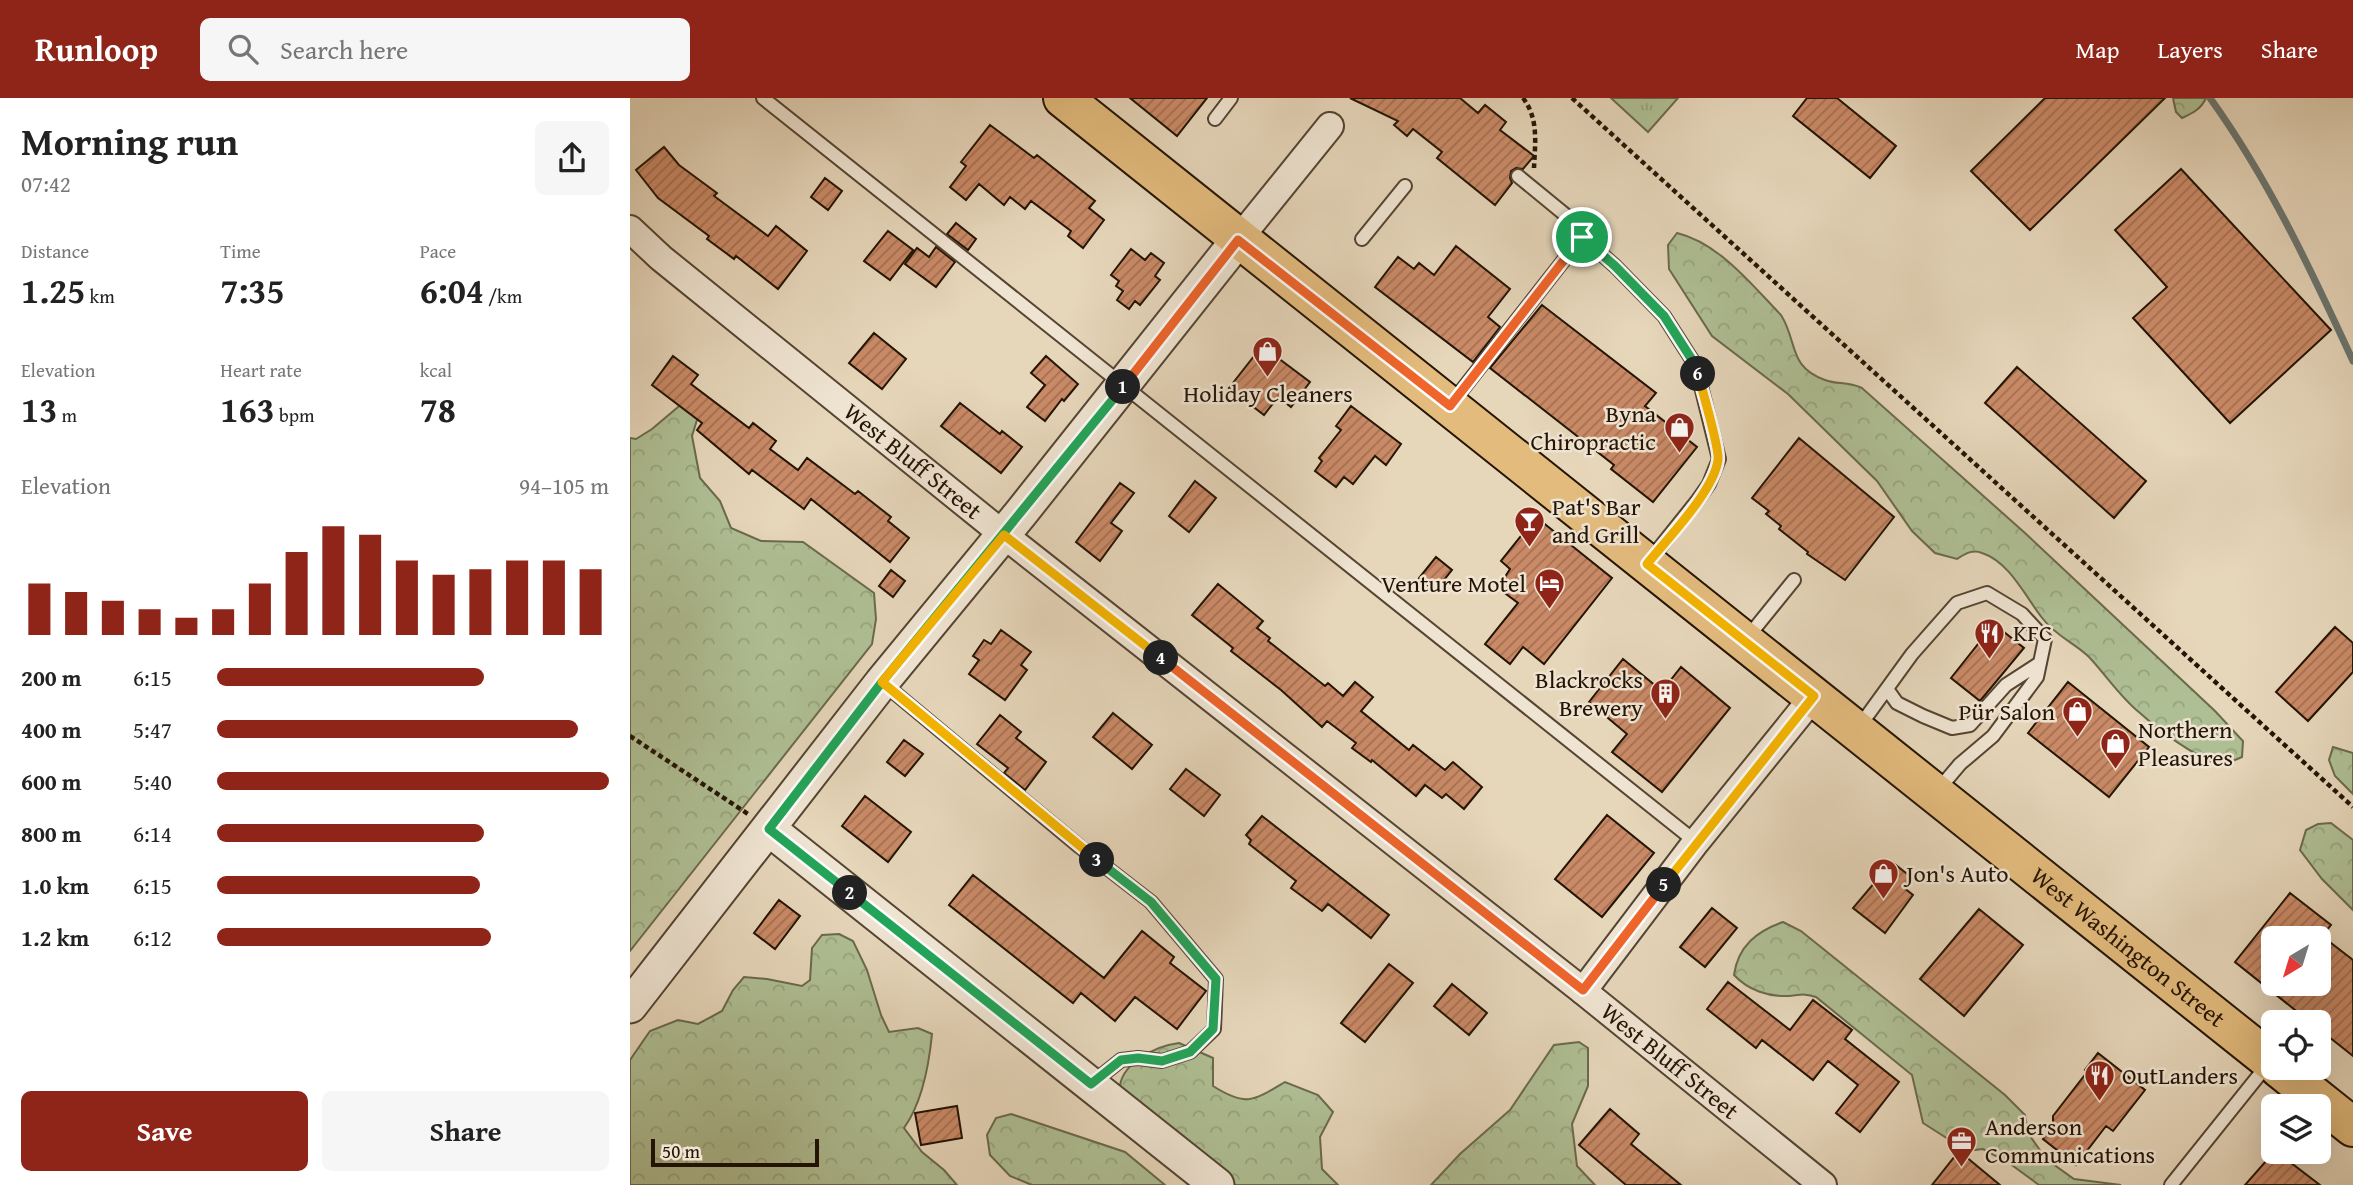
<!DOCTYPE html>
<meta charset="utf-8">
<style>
body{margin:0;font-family:"Gentium Book Plus",serif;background:#f6f6f6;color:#222;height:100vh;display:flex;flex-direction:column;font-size:26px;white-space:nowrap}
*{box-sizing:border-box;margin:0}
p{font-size:23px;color:#767676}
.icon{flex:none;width:38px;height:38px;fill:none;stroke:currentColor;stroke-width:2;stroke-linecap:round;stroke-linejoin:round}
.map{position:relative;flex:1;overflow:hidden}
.details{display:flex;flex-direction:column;background:#fff;width:630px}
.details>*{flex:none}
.needle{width:46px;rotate:218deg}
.tools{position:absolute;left:1631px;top:828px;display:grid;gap:14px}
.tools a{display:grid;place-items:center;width:70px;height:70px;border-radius:10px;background:#fff;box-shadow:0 7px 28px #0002;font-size:35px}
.scale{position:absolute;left:21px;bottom:18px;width:168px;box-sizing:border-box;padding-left:7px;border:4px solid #241404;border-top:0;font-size:19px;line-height:24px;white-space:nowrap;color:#241404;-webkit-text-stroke:5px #efe4d2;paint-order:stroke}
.pin{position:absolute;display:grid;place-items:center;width:60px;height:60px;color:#fff;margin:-30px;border:4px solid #fff;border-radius:50%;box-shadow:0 2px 7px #0007}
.km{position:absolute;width:35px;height:35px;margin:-18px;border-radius:50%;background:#222;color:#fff;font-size:19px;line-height:35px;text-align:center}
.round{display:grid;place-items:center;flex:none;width:74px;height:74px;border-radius:10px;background:#f6f6f6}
.summary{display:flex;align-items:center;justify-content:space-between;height:119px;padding:0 21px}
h1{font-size:38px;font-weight:700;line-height:52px}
.stats{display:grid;grid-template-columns:repeat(3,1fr);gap:10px;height:119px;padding:7px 21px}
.stats div{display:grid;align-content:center}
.stats b{font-size:35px;font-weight:700}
.stats small{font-size:19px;font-weight:400}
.stats p{font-size:19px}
.chart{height:196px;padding:14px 21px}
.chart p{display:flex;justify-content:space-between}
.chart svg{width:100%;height:126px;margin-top:7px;stroke:#8f2418;stroke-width:6}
.primary-button{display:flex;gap:14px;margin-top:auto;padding:14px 21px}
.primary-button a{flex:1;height:80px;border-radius:10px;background:#8f2418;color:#fff;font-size:28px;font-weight:700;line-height:80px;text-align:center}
.primary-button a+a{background:#f6f6f6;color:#222}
ul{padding:0 21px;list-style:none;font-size:23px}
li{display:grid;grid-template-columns:112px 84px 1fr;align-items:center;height:52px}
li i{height:18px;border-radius:9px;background:#8f2418}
header{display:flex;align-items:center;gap:42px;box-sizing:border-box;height:98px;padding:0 35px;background:#8f2418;color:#fff}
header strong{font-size:33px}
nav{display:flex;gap:38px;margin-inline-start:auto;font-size:24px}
.search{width:490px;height:63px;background:#f6f6f6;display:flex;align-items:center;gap:18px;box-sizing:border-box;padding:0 24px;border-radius:10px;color:#767676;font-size:26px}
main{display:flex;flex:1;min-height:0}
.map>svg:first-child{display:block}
.grass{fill:url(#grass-tufts);stroke:#6a6a4c;stroke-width:2}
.forest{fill:url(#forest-crowns);stroke:#6a6a4c;stroke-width:2}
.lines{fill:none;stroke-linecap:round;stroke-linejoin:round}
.stream{stroke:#6b7671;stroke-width:7}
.building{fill:url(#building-hatch);stroke:#241404;stroke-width:2;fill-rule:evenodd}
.service-casing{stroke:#544432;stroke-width:16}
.minor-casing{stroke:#544432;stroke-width:30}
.tertiary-casing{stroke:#544432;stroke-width:37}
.primary-casing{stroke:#241404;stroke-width:42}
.path{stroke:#241404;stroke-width:4.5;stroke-dasharray:5 3.5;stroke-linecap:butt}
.service{stroke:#efe4d2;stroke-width:12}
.minor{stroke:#efe4d2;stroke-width:26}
.tertiary{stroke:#efe4d2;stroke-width:33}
.primary{stroke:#e3bb7d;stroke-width:38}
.split-1-casing{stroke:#fff;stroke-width:14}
.split-2-casing{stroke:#fff;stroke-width:14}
.split-3-casing{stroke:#fff;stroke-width:14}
.split-4-casing{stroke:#fff;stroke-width:14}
.split-5-casing{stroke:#fff;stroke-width:14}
.split-6-casing{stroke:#fff;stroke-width:14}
.split-7-casing{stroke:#fff;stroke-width:14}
.split-1{stroke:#f0652b;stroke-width:9}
.split-2{stroke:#22a559;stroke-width:9}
.split-3{stroke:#22a559;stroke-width:9}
.split-4{stroke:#f5b400;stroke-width:9}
.split-5{stroke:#f0652b;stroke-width:9}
.split-6{stroke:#f5b400;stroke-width:9}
.split-7{stroke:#22a559;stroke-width:9}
.labels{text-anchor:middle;stroke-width:5;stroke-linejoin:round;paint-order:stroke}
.poi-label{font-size:24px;fill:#241404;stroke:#efe4d2;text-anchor:start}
.street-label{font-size:24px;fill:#241404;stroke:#efe4d2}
</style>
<header>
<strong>Runloop</strong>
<div class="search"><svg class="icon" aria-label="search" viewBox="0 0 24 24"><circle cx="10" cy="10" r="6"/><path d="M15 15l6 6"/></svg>Search here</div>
<nav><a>Map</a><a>Layers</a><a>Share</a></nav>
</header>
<main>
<section class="details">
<div class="summary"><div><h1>Morning run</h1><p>07:42</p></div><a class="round"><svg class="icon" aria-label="share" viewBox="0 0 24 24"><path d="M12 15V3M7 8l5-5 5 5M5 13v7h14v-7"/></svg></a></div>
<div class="stats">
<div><p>Distance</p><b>1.25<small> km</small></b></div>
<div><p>Time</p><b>7:35</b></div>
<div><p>Pace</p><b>6:04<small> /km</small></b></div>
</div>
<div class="stats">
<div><p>Elevation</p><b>13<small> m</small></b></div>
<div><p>Heart rate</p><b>163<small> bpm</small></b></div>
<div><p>kcal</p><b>78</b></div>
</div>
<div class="chart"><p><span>Elevation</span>94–105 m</p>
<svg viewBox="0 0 160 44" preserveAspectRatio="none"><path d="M5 44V26M15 44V29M25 44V32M35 44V35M45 44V38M55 44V35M65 44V26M75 44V15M85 44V6M95 44V9M105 44V18M115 44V23M125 44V21M135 44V18M145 44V18M155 44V21"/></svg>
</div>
<ul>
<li><b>200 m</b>6:15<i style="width:68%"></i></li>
<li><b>400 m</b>5:47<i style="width:92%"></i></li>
<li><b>600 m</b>5:40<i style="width:100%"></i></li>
<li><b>800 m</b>6:14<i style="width:68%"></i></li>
<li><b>1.0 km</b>6:15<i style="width:67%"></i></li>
<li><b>1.2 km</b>6:12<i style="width:70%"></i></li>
</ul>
<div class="primary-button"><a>Save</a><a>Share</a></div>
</section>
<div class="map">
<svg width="1723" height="1087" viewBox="0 0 1723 1087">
<defs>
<pattern id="grass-tufts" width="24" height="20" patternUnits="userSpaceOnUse" patternTransform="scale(1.75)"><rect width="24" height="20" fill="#afbf94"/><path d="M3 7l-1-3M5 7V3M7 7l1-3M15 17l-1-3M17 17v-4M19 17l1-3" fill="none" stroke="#96a37e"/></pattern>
<pattern id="forest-crowns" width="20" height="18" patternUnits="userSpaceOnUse" patternTransform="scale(1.75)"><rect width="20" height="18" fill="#afbf94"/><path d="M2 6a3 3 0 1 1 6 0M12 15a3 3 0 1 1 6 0" fill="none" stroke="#96a37e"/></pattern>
<pattern id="building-hatch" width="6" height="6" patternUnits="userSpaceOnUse" patternTransform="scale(1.75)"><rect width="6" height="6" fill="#ca8a67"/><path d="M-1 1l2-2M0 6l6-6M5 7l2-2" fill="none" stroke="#a47053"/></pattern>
</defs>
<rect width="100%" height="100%" fill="#e6d6ba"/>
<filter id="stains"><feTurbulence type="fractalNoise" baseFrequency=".00286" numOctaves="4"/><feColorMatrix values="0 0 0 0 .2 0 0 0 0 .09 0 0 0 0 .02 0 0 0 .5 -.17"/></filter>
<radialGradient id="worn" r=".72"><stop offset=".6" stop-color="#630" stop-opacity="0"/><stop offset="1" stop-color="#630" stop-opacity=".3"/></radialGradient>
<path class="grass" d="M981,0H1048L1018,34Z"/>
<path class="forest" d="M1543,0H1576C1571,11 1563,15 1552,20L1546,14Z
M1047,135C1089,145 1122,187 1151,217C1168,244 1158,269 1195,282C1208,287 1216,283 1232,290L1395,435L1585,613L1613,643L1612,659L1591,668C1563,657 1532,635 1510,615C1490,599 1476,577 1459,559C1445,545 1427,539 1413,521C1396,500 1380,464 1352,455C1342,451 1335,456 1327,461L1305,455L1282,433L1247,383L1158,296L1082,238L1039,171L1038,147Z
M54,304L70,312L62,338L70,380L90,403L101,430L131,443L173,444L244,495L246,521L242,546L0,853V340L6,341L22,331Z
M1703,649L1723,655V696L1705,678L1699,662Z
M1701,725L1723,742V812L1692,781L1670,752L1676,732L1688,726Z
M1153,824L1171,833L1375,997L1395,1017L1398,1035L1416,1061L1444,1081L1491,1087H1409L1379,1065L1353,1051L1337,1053L1293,1025L1282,977L1186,899C1175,895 1170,897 1159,898C1138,899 1118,892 1104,877C1108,848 1127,833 1153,824Z
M209,836L223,843L237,872L251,917L259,934L288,930L302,936C299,967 292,1005 274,1030L292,1054L314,1072L327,1087H0V962L20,933L48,922L68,926L92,913L103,892L114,879L137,881L172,888L180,882L182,850L192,837Z
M949,944L958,950V988L942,1026L947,1068L965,1087H801L830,1056L880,1012L924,947Z
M549,945L583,960V988C616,1009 623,1003 655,984L688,997L703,1014L690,1039L692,1071L708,1087H601L490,996C486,967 525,948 549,945Z
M381,1016L495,1054L535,1087H402L380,1078L360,1057L357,1037L366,1020Z"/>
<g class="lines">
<path class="stream" d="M1580,0C1639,82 1681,172 1723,263"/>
</g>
<path class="building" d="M500,0H577L547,38Z
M720,0H830L848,15L855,7L876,24L870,32L904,58L893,71L886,70L881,73L880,80L882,85L865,107L807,60L812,54L783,31L777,38L764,27L768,23Z
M1177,0H1207L1266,48L1240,80L1163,18Z
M1415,0H1535L1400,132L1341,73Z
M360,27L404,60L407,57L465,103L459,110L474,122L453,150L438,138L441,133L401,103L395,111L380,99L374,107L349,86L336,102L320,89L336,68L331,64Z
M34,49L49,67L87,95L84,98L138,138L146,128L177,153L148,191L106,158L104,161L77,141L79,138L28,100L6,72Z
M1551,71L1701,232L1600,325L1503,220L1537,189L1485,132Z
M195,80L212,93L198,112L181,99Z
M326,125L346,141L338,152L317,136Z
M258,133L283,152L260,182L234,163Z
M826,148L880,191L858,219L870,229L843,264L745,189L768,159L784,171L789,165L804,177Z
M306,149L325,164L306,189L275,166L287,150L299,159Z
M501,151L515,162L521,155L534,165L525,178L530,182L510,207L505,203L499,211L487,202L493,193L486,188L489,183L481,177Z
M912,207L1026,295L1015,308L1067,349L1023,404L981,371L984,367L860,270Z
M244,235L276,261L252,291L219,265Z
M632,248L680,284L661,309L648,299L634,317L599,290Z
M43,258L68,277L61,286L119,330L123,325L146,343L140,351L168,372L177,360L225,396L228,393L261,419L258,423L279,440L260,464L181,401L174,411L122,372L119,376L67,332L72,325L22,287Z
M416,258L448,286L434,303L432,301L415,323L397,309L415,287L401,275Z
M1387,269L1516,383L1484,420L1355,305Z
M330,305L370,336L372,333L392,349L371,375L311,328Z
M721,308L771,346L756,367L745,358L723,386L714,379L706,389L685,373L692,363L689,360L711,332L706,328Z
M1169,340L1264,419L1215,482L1177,456L1178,454L1149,431L1151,428L1136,416L1139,413L1122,400Z
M565,383L586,400L559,434L539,418Z
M490,385L504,395L481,425L492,433L470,463L446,444Z
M906,419L982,480L914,566L893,549L880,566L855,546L888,505L868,490L880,471L871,463Z
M806,459L822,472L805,493L789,480Z
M261,472L275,483L263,499L249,488Z
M588,486L633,523L627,530L640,540L638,543L695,588L698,585L713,598L725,584L743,599L731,613L779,652L783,647L815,672L823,664L852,689L834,711L816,696L812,700L795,687L786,698L742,662L741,664L722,650L726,645L697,623L692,629L651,592L601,553L603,550L562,517Z
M1364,526L1394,550L1350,603L1321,580Z
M1705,529L1723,545V574L1678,623L1646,594Z
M371,532L401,554L391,567L397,572L375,602L339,576L349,562L343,558L354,542L361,546Z
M993,561L1032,593L1051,569L1100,610L1032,694L982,654L997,636L959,604Z
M1438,584L1519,649L1479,699L1398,635Z
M483,615L522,647L502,671L463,639Z
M370,617L391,634L386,640L416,664L395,692L374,675L378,670L347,646Z
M274,642L293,656L275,678L257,664Z
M556,671L590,697L574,718L540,691Z
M235,698L281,734L258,764L212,728Z
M977,717L1024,755L972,819L925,781Z
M632,718L759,817L741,840L698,806L692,813L661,790L666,783L619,746L621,742L616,737Z
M1262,764L1281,779L1273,789L1283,797L1255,835L1223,810Z
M343,777L474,880L512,833L544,859L540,865L576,893L547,931L505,899L485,923L451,895L443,905L319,807Z
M1660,795L1701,827L1692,838L1723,862V958L1689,931V924H1680L1605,864ZM1643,840H1689V886H1643Z
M149,802L170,818L145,851L124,835Z
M1082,810L1107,830L1075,869L1050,849Z
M1349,811L1393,847L1334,918L1290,881Z
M759,866L783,885L735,944L711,925Z
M1098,884L1160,932L1183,902L1222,932L1215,941L1269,984L1230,1034L1206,1015L1228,987L1198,963L1183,982L1132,942L1126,950L1077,911Z
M822,886L857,915L839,937L804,908Z
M1468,955L1515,992L1483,1033L1476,1028L1446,1067L1413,1041L1423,1028V1018L1457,974L1455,972Z
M327,1008L332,1040L291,1047L285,1015Z
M980,1011L1009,1036L1001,1046L1051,1087H996L949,1047Z
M1329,1053L1370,1087H1302Z
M1644,1054H1647L1690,1087H1615Z"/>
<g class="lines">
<defs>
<path id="service" d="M133,0L1066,744
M585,21L601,0
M888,78L938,119L952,139
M732,141L775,88
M821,306L952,139L985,168L1034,218L1066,268L1089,361L1079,386L1067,403L1019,463
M1117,540L1164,482
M253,585L450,749L521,804L586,881L584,931L560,954L532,963L508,960L491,962L461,986
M1257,591L1267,605L1293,618L1322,630L1340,627L1376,587L1410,565
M1229,629L1282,556L1327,505L1357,495L1392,516L1415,541L1407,579L1363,638L1330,666L1308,692
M1541,1087L1638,966"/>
<g id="minor">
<path id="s1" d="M0,131L31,160L374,437L953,893L1193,1087"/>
<path d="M608,142L700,28"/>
<path d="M953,893L1066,744L1184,598"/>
</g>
<path id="tertiary" d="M139,731L587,1087
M0,908L252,584L391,415L608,142"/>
<g id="primary">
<path id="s2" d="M433,0L1643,965"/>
<path d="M1649,970L1723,1029"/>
</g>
</defs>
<use href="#service" class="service-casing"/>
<use href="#minor" class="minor-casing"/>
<use href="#tertiary" class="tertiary-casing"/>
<use href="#primary" class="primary-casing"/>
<path class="path" d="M893,0C909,21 905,45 904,70
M942,0L1723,709
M0,638L118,716"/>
<use href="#service" class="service"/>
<use href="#minor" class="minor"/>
<use href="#tertiary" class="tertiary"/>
<use href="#primary" class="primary"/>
</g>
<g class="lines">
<defs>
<path id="split-1" d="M493,289L608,142L820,308L952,139"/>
<path id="split-2" d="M220,795L139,731L252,584L493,289"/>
<path id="split-3" d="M220,795L461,986L491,962L508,960L532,963L560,954L583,931L586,881L521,804L467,762"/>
<path id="split-4" d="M467,762L252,584L374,437L531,560"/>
<path id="split-5" d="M531,560L953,892L1034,787"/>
<path id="split-6" d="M1034,787L1184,598L1017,466C1037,441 1084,393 1088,362C1090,351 1072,292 1068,276"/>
<path id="split-7" d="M952,139L985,168L1034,218L1066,268L1068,276"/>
</defs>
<use href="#split-1" class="split-1-casing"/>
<use href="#split-2" class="split-2-casing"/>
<use href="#split-3" class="split-3-casing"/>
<use href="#split-4" class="split-4-casing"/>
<use href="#split-5" class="split-5-casing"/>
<use href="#split-6" class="split-6-casing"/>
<use href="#split-7" class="split-7-casing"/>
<use href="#split-1" class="split-1"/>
<use href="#split-2" class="split-2"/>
<use href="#split-3" class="split-3"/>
<use href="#split-4" class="split-4"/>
<use href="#split-5" class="split-5"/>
<use href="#split-6" class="split-6"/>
<use href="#split-7" class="split-7"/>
</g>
<defs>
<symbol id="shop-pin" viewBox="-11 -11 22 30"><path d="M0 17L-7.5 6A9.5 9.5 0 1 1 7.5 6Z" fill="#8f2418" stroke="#efe4d2"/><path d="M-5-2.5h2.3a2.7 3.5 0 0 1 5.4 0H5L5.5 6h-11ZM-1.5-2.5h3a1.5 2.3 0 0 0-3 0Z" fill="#fff"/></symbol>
<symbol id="bar-pin" viewBox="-11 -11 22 30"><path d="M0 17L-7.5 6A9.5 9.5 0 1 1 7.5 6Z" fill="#8f2418" stroke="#efe4d2"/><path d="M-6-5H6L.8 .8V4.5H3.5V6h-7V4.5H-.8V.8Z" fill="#fff"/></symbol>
<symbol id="hotel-pin" viewBox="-11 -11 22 30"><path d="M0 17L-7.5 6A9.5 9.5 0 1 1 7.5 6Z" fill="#8f2418" stroke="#efe4d2"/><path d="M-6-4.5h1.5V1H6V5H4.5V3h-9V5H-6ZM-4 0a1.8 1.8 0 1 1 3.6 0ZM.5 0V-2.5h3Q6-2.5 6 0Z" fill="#fff"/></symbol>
<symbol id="restaurant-pin" viewBox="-11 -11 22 30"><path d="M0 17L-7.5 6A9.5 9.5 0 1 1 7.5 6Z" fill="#8f2418" stroke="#efe4d2"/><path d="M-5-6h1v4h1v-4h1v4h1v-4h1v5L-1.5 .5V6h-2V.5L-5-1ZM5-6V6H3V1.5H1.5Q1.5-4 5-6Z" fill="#fff"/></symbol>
<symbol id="building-pin" viewBox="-11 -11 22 30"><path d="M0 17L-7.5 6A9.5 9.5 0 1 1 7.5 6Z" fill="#8f2418" stroke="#efe4d2"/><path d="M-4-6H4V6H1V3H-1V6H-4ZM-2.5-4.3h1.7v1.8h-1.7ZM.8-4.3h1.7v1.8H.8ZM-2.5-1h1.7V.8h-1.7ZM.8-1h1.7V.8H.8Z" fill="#fff"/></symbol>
<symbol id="office-pin" viewBox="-11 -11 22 30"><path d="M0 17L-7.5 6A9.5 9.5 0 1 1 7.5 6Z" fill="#8f2418" stroke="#efe4d2"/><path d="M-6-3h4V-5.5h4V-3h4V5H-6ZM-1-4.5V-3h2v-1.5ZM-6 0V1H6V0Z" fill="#fff"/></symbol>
</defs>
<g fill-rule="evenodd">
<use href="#shop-pin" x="620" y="236" width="35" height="47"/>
<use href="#shop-pin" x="1032" y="312" width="35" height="47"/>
<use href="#bar-pin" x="882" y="406" width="35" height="47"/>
<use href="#hotel-pin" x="902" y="468" width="35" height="47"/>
<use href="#restaurant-pin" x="1342" y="518" width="35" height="47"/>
<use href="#building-pin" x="1018" y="578" width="35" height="47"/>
<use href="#shop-pin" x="1430" y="596" width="35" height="47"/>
<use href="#shop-pin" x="1468" y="628" width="35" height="47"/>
<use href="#shop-pin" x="1236" y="758" width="35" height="47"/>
<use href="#restaurant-pin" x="1452" y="960" width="35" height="47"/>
<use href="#office-pin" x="1314" y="1026" width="35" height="47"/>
</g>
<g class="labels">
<g class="poi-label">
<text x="638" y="304" text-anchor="middle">Holiday Cleaners</text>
<text x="1026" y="324" text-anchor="end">Byna<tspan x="1026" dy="28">Chiropractic</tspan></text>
<text x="922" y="417">Pat's Bar<tspan x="922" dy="28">and Grill</tspan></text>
<text x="896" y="494" text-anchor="end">Venture Motel</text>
<text x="1383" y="543">KFC</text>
<text x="1013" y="590" text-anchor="end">Blackrocks<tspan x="1013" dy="28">Brewery</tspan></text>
<text x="1425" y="622" text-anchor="end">Pür Salon</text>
<text x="1508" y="640">Northern<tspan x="1508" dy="28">Pleasures</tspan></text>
<text x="1276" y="784">Jon's Auto</text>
<text x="1492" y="986">OutLanders</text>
<text x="1355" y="1037">Anderson<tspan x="1355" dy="28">Communications</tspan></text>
</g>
<g class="street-label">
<text dy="8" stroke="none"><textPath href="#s1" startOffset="366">West Bluff Street</textPath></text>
<text dy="8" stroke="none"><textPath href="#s2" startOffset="1362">West Washington Street</textPath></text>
<text dy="8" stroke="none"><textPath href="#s1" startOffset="1332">West Bluff Street</textPath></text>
</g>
</g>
<rect width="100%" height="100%" filter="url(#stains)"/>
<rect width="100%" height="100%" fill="url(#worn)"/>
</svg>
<div class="tools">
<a><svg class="needle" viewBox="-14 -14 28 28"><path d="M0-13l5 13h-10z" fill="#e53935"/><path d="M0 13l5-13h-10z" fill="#767676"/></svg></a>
<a><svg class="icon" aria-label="locate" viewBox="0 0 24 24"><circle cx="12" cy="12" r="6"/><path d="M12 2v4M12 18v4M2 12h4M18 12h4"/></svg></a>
<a><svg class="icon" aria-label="layers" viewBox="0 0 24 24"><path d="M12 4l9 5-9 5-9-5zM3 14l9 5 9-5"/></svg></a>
</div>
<div class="scale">50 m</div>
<div class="pin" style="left:952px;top:139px;background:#1e9e55"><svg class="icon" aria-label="arrive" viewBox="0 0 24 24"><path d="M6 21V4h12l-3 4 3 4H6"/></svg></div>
<b class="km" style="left:493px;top:289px">1</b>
<b class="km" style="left:220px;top:795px">2</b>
<b class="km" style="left:467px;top:762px">3</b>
<b class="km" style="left:531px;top:560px">4</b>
<b class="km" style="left:1034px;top:787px">5</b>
<b class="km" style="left:1068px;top:276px">6</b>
</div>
</main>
